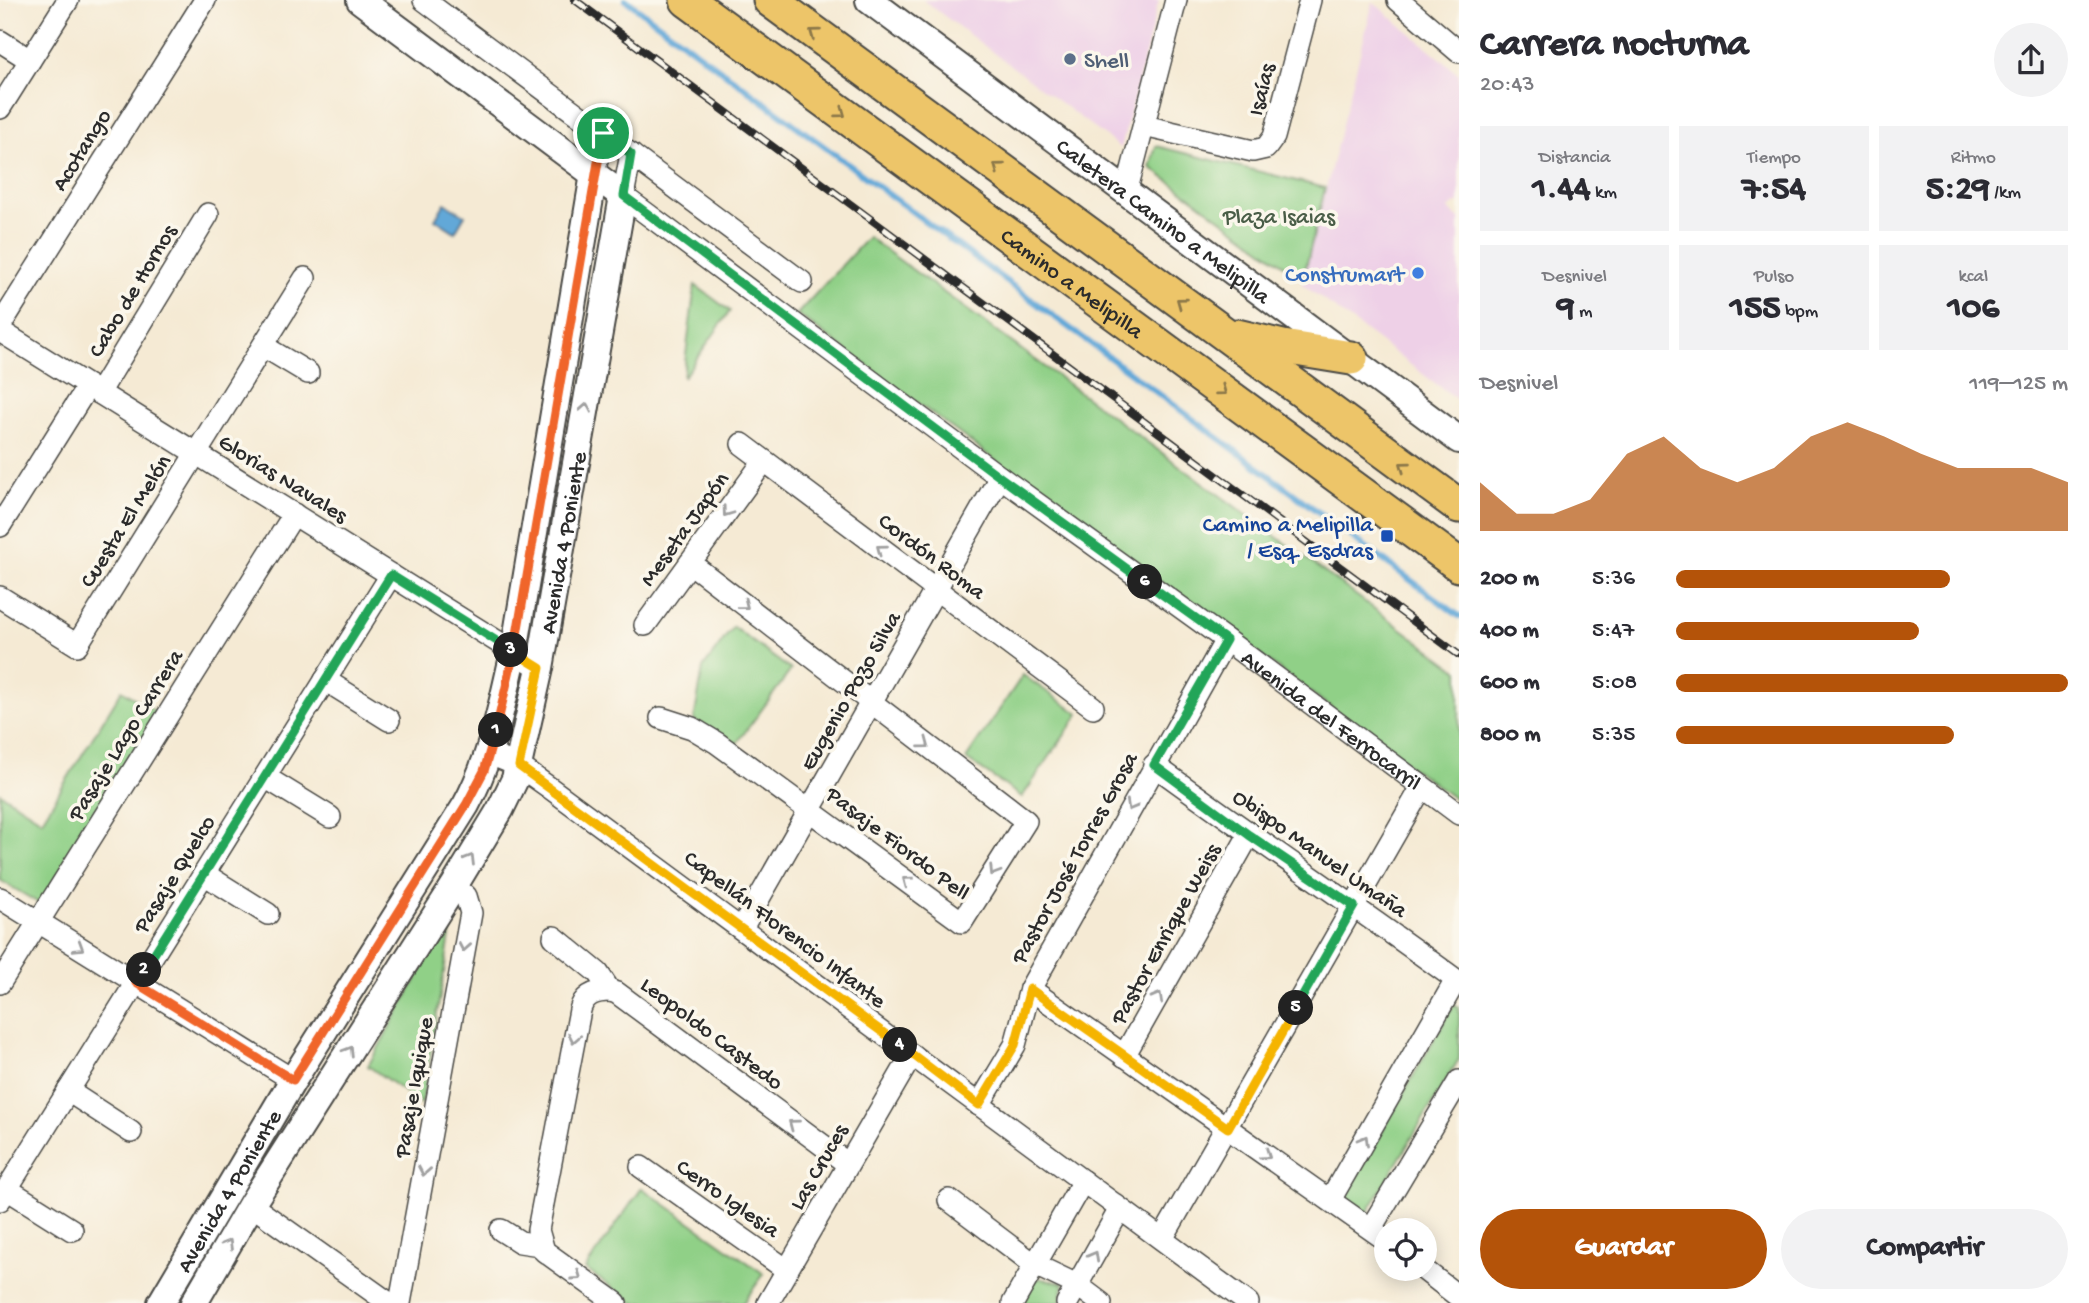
<!DOCTYPE html>
<html lang="es">
<meta charset="utf-8">
<style>
body{margin:0;font-family:"Gochi Hand",sans-serif;background:#f2f2f3;color:#2b2b33;height:100vh;display:flex;flex-direction:column;font-size:26px;white-space:nowrap}
*{box-sizing:border-box;margin:0}
p{font-size:23px;color:#7c7c81}
.icon{flex:none;width:38px;height:38px;fill:none;stroke:currentColor;stroke-width:2;stroke-linecap:round;stroke-linejoin:round}
.map{position:relative;flex:1;overflow:hidden}
.side{display:flex;flex-direction:column;background:#fff;width:630px}
.side>*{flex:none}
.tools{position:absolute;left:1374px;top:1218px;display:grid;gap:14px}
.tools a{display:grid;place-items:center;width:63px;height:63px;border-radius:50%;background:#fff;box-shadow:0 4px 18px #0003;font-size:35px}
.pin{position:absolute;display:grid;place-items:center;width:60px;height:60px;color:#fff;margin:-30px;border:4px solid #fff;border-radius:50%;box-shadow:0 2px 7px #0007}
.km{position:absolute;width:35px;height:35px;margin:-18px;border-radius:50%;background:#222;color:#fff;font-size:19px;line-height:35px;text-align:center}
.round{display:grid;place-items:center;flex:none;width:74px;height:74px;border-radius:37px;background:#f2f2f3}
.head{display:flex;align-items:center;justify-content:space-between;height:119px;padding:0 21px}
h1{font-size:38px;font-weight:700;line-height:52px}
.stats{display:grid;grid-template-columns:repeat(3,1fr);gap:10px;height:119px;padding:7px 21px}
.stats div{display:grid;align-content:center;border-radius:0px;background:#f2f2f3;text-align:center}
.stats b{font-size:35px;font-weight:700}
.stats small{font-size:19px;font-weight:400}
.stats p{font-size:19px}
.chart{height:196px;padding:14px 21px}
.chart p{display:flex;justify-content:space-between}
.chart svg{width:100%;height:126px;margin-top:7px;fill:#b45309;opacity:.7}
.primary-button{display:flex;gap:14px;margin-top:auto;padding:14px 21px}
.primary-button a{flex:1;height:80px;border-radius:42px;background:#b45309;color:#fff;font-size:28px;font-weight:700;line-height:80px;text-align:center}
.primary-button a+a{background:#f2f2f3;color:#2b2b33}
ul{padding:0 21px;list-style:none;font-size:23px}
li{display:grid;grid-template-columns:112px 84px 1fr;align-items:center;height:52px}
li i{height:18px;border-radius:9px;background:#b45309}
main{display:flex;flex:1;min-height:0}
.map>svg:first-child{display:block}
.built{fill:#eed0e7}
.green{fill:#90d087;stroke:#5e7e59;stroke-width:2}
.water{fill:#62a8d8;stroke:#466a82;stroke-width:2}
.lines{fill:none;stroke-linecap:round;stroke-linejoin:round}
.stream{stroke:#62a8d8;stroke-width:6}
.minor-casing{stroke:#494844;stroke-width:24}
.tertiary-casing{stroke:#494844;stroke-width:30}
.primary-casing{stroke:#494844;stroke-width:37}
.minor{stroke:#fff;stroke-width:21}
.tertiary{stroke:#fff;stroke-width:26}
.primary{stroke:#edc569;stroke-width:33}
.rail-casing{stroke:#2b2b2b;stroke-width:8}
.rail{stroke:#fbf7ec;stroke-width:5;stroke-dasharray:16;stroke-linecap:butt}
.oneway{stroke:#8c784a}
.oneway2{stroke:#a0a0a0}
.split-1-casing{stroke:#fff;stroke-width:14}
.split-2-casing{stroke:#fff;stroke-width:14}
.split-3-casing{stroke:#fff;stroke-width:14}
.split-4-casing{stroke:#fff;stroke-width:14}
.split-5-casing{stroke:#fff;stroke-width:14}
.split-6-casing{stroke:#fff;stroke-width:14}
.split-7-casing{stroke:#fff;stroke-width:14}
.split-1{stroke:#f0652b;stroke-width:9}
.split-2{stroke:#f0652b;stroke-width:9}
.split-3{stroke:#22a559;stroke-width:9}
.split-4{stroke:#f5b400;stroke-width:9}
.split-5{stroke:#f5b400;stroke-width:9}
.split-6{stroke:#22a559;stroke-width:9}
.split-7{stroke:#22a559;stroke-width:9}
.service-dot{fill:#5c6f8a;stroke:#fbf7ec;stroke-width:2.5}
.shop-dot{fill:#3f7fe0;stroke:#fbf7ec;stroke-width:2.5}
.transit-dot{fill:#1a4fb4;stroke:#fbf7ec;stroke-width:2.5}
.labels{text-anchor:middle;stroke-width:7;stroke-linejoin:round;paint-order:stroke}
.service-label{font-size:23px;fill:#4e5e75;stroke:#fbf7ec;text-anchor:start}
.street-label{font-size:23px;fill:#2b2b2b;stroke:#fbf7ec}
.park-label{font-size:23px;fill:#495d47;stroke:#fbf7ec}
.shop-label{font-size:23px;fill:#366cbe;stroke:#fbf7ec;text-anchor:end}
.transit-label{font-size:23px;fill:#164399;stroke:#fbf7ec;text-anchor:end}
</style>
<main>
<div class="map">
<svg width="1459" height="1303" viewBox="0 0 1459 1303">
<rect width="100%" height="100%" fill="#fbf7ec"/>
<filter id="ink" filterUnits="userSpaceOnUse"><feTurbulence type="fractalNoise" baseFrequency=".0143" numOctaves="2"/><feDisplacementMap in="SourceGraphic" scale="14" xChannelSelector="R" yChannelSelector="G"/><feConvolveMatrix kernelMatrix="1 2 1 2 8 2 1 2 1" color-interpolation-filters="sRGB"/></filter>
<filter id="wash" filterUnits="userSpaceOnUse"><feTurbulence type="fractalNoise" baseFrequency=".00686" numOctaves="4" result="noise"/><feDisplacementMap in="SourceGraphic" scale="28" xChannelSelector="R" yChannelSelector="G"/><feGaussianBlur stdDeviation="1.57" result="paint"/><feColorMatrix in="noise" values="0 0 0 0 0 0 0 0 0 0 0 0 0 0 0 0 0 1.4 0 .05"/><feComposite in="paint" operator="in"/></filter>
<g filter="url(#wash)">
<rect width="100%" height="100%" fill="#f5ead4"/>
<path class="built" d="M923,0H1159L1121,148Z
M1373,2L1459,74V202L1448,209L1459,219V401L1302,284Z"/>
<path class="green" d="M1156,146L1325,188L1303,279L1150,167Z
M868,237L1459,671V802L797,314Z
M695,285L730,311L683,378Z
M733,627L791,670L734,747L694,720L703,668Z
M1023,675L1079,714L1022,797L966,759Z
M122,690L160,715L40,904L0,880V793L42,820Z
M454,912L422,1104L368,1066Z
M1454,1004L1459,1008V1059L1366,1215L1342,1202Z
M642,1188L764,1274L743,1303H634L585,1269Z
M1037,1278L1064,1283L1060,1303H1022Z"/>
<path class="water" d="M445,203L465,215L455,232L435,219Z"/>
<g class="lines">
<path class="stream" d="M626,0L1459,616"/>
</g>
</g>
<g filter="url(#ink)">
<g class="lines">
<defs>
<g id="minor">
<path d="M424,0L802,282"/>
<path d="M1398,0L1459,52"/>
<path d="M0,41L30,60"/>
<path d="M0,108L68,0"/>
<path d="M1144,126L1253,151L1266,148L1274,137L1310,0"/>
<path id="s1" d="M631,154L623,196L1000,477L1226,640L1459,814"/>
<path d="M594,174L603,133"/>
<path d="M1126,193L1176,0"/>
<path d="M0,326L205,0"/>
<path d="M0,331L540,668"/>
<path d="M263,346L308,373"/>
<path d="M99,393L208,214"/>
<path d="M742,444L1093,707"/>
<path d="M0,526L88,386"/>
<path d="M0,597L77,645L305,278"/>
<path d="M645,625L764,461"/>
<path d="M325,680L389,720"/>
<path d="M661,718L692,728L717,743L962,922L1026,821L690,563"/>
<path d="M490,754L519,766L550,788L1248,1303"/>
<path d="M1154,765C1255,839 1358,908 1459,982"/>
<path d="M265,777L330,817"/>
<path d="M204,874L268,914"/>
<path d="M0,898L293,1080"/>
<path d="M742,928L1000,477"/>
<path d="M554,937L598,973L610,991L617,993L848,1164"/>
<path d="M0,983L294,514"/>
<path d="M1030,989L1386,1240"/>
<path d="M610,991C595,991 584,995 580,1010L538,1230L544,1251L616,1303"/>
<path d="M1124,1056L1249,835"/>
<path d="M68,1091L131,1132"/>
<path d="M979,1105L1015,1045L1030,989L1226,640"/>
<path d="M641,1167L787,1270"/>
<path d="M7,1189L72,1230"/>
<path d="M0,1200L391,575"/>
<path d="M949,1200L1035,1265L1077,1285L1101,1303"/>
<path d="M1330,1200L1456,980"/>
<path d="M251,1205L389,1303"/>
<path d="M1371,1228L1459,1081"/>
<path d="M501,1230L520,1242L540,1245"/>
<path d="M1162,1239L1422,787"/>
<path d="M1423,1269L1459,1297"/>
<path d="M400,1303L471,913L466,896L454,886"/>
<path d="M768,1303L912,1055"/>
<path d="M1013,1303L1083,1181"/>
<path d="M1067,1303L1120,1209"/>
</g>
<g id="tertiary">
<path id="s2" d="M869,0L1459,440"/>
<path id="s3" d="M161,1303L293,1080L466,805C492,757 502,705 514,652L594,174"/>
<path id="s4" d="M194,1303L251,1205L454,886L500,810L515,779L540,668L623,196L360,0"/>
</g>
<g id="primary">
<path id="s5" d="M687,0L1459,565"/>
<path d="M770,0L1459,506"/>
<path d="M1237,336L1283,347L1351,358"/>
</g>
</defs>
<use href="#minor" class="minor-casing"/>
<use href="#tertiary" class="tertiary-casing"/>
<use href="#primary" class="primary-casing"/>
<use href="#minor" class="minor"/>
<use href="#tertiary" class="tertiary"/>
<use href="#primary" class="primary"/>
<defs>
<path id="rail" d="M575,0L1459,655"/>
</defs>
<use href="#rail" class="rail-casing"/>
<use href="#rail" class="rail"/>
</g>
<defs><path id="oneway-chevron" d="M-2-3.5L2.5 0L-2 3.5" fill="none" stroke-width="1.6" stroke-linecap="round" stroke-linejoin="round" transform="scale(1.75)"/></defs>
<g class="oneway">
<use href="#oneway-chevron" transform="translate(814 33) rotate(-144)"/>
<use href="#oneway-chevron" transform="translate(841 113) rotate(36)"/>
<use href="#oneway-chevron" transform="translate(998 167) rotate(-144)"/>
<use href="#oneway-chevron" transform="translate(1181 302) rotate(-144)"/>
<use href="#oneway-chevron" transform="translate(1222 391) rotate(36)"/>
<use href="#oneway-chevron" transform="translate(1404 466) rotate(-144)"/>
</g>
<g class="oneway2">
<use href="#oneway-chevron" transform="translate(586 408) rotate(-80)"/>
<use href="#oneway-chevron" transform="translate(727 512) rotate(126)"/>
<use href="#oneway-chevron" transform="translate(881 549) rotate(-143)"/>
<use href="#oneway-chevron" transform="translate(744 605) rotate(38)"/>
<use href="#oneway-chevron" transform="translate(925 744) rotate(37)"/>
<use href="#oneway-chevron" transform="translate(1131 806) rotate(119)"/>
<use href="#oneway-chevron" transform="translate(470 859) rotate(-59)"/>
<use href="#oneway-chevron" transform="translate(994 871) rotate(122)"/>
<use href="#oneway-chevron" transform="translate(907 881) rotate(-143)"/>
<use href="#oneway-chevron" transform="translate(79 947) rotate(32)"/>
<use href="#oneway-chevron" transform="translate(464 947) rotate(100)"/>
<use href="#oneway-chevron" transform="translate(1158 997) rotate(-61)"/>
<use href="#oneway-chevron" transform="translate(574 1038) rotate(101)"/>
<use href="#oneway-chevron" transform="translate(349 1051) rotate(-58)"/>
<use href="#oneway-chevron" transform="translate(793 1124) rotate(-143)"/>
<use href="#oneway-chevron" transform="translate(1364 1140) rotate(-60)"/>
<use href="#oneway-chevron" transform="translate(1266 1155) rotate(35)"/>
<use href="#oneway-chevron" transform="translate(424 1171) rotate(100)"/>
<use href="#oneway-chevron" transform="translate(228 1244) rotate(-60)"/>
<use href="#oneway-chevron" transform="translate(1094 1256) rotate(-61)"/>
<use href="#oneway-chevron" transform="translate(577 1276) rotate(35)"/>
</g>
</g>
<g class="lines" filter="url(#ink)">
<defs>
<path id="split-1" d="M496,730L514,652L603,133"/>
<path id="split-2" d="M144,970L136,983L293,1080L466,805L484,771L496,730"/>
<path id="split-3" d="M144,970L391,575L511,650"/>
<path id="split-4" d="M511,650L540,668L519,766L900,1045"/>
<path id="split-5" d="M900,1045L979,1105L1015,1045L1030,989L1228,1128L1296,1008"/>
<path id="split-6" d="M1145,582L1226,640L1154,765L1249,835L1354,906L1296,1008"/>
<path id="split-7" d="M603,133L631,154L624,196L1000,477L1145,582"/>
</defs>
<use href="#split-1" class="split-1-casing"/>
<use href="#split-2" class="split-2-casing"/>
<use href="#split-3" class="split-3-casing"/>
<use href="#split-4" class="split-4-casing"/>
<use href="#split-5" class="split-5-casing"/>
<use href="#split-6" class="split-6-casing"/>
<use href="#split-7" class="split-7-casing"/>
<use href="#split-1" class="split-1"/>
<use href="#split-2" class="split-2"/>
<use href="#split-3" class="split-3"/>
<use href="#split-4" class="split-4"/>
<use href="#split-5" class="split-5"/>
<use href="#split-6" class="split-6"/>
<use href="#split-7" class="split-7"/>
</g>
<circle class="service-dot" cx="1070" cy="59" r="7"/>
<circle class="shop-dot" cx="1418" cy="273" r="7"/>
<rect class="transit-dot" x="1380" y="529" width="14" height="14" rx="3.5"/>
<g class="labels">
<g class="service-label">
<text x="1084" y="67">Shell</text>
</g>
<g class="street-label">
<text transform="translate(1260 89) rotate(-76)" y="8">Isaías</text>
<text transform="translate(80 149) rotate(-58)" y="8">Acotango</text>
<text dy="8" stroke="none"><textPath href="#s2" startOffset="368">Caletera Camino a Melipilla</textPath></text>
<text dy="8" stroke="none"><textPath href="#s5" startOffset="478">Camino a Melipilla</textPath></text>
<text transform="translate(131 290) rotate(-59)" y="8">Cabo de Hornos</text>
<text transform="translate(284 477) rotate(32)" y="8">Glorias Navales</text>
<text transform="translate(124 520) rotate(-58)" y="8">Cuesta El Melón</text>
<text transform="translate(683 528) rotate(-54)" y="8">Meseta Japón</text>
<text dy="8" stroke="none"><textPath href="#s4" startOffset="856">Avenida 4 Poniente</textPath></text>
<text transform="translate(933 555) rotate(37)" y="8">Cordón Roma</text>
<text transform="translate(849 690) rotate(-60)" y="8">Eugenio Pozo Silva</text>
<text dy="8" stroke="none"><textPath href="#s1" startOffset="924">Avenida del Ferrocarril</textPath></text>
<text transform="translate(124 734) rotate(-58)" y="8">Pasaje Lago Carrera</text>
<text transform="translate(899 842) rotate(37)" y="8">Pasaje Fiordo Pell</text>
<text transform="translate(1321 852) rotate(35)" y="8">Obispo Manuel Umaña</text>
<text transform="translate(1073 857) rotate(-61)" y="8">Pastor José Torres Grosa</text>
<text transform="translate(173 873) rotate(-58)" y="8">Pasaje Quelco</text>
<text transform="translate(786 928) rotate(37)" y="8">Capellán Florencio Infante</text>
<text transform="translate(1164 933) rotate(-61)" y="8">Pastor Enrique Weiss</text>
<text transform="translate(713 1032) rotate(37)" y="8">Leopoldo Castedo</text>
<text transform="translate(412 1087) rotate(-80)" y="8">Pasaje Iquique</text>
<text transform="translate(817 1166) rotate(-60)" y="8">Las Cruces</text>
<text dy="8" stroke="none"><textPath href="#s3" startOffset="131">Avenida 4 Poniente</textPath></text>
<text transform="translate(729 1197) rotate(35)" y="8">Cerro Iglesia</text>
</g>
<g class="park-label">
<text x="1279" y="223">Plaza Isaias</text>
</g>
<g class="shop-label">
<text x="1404" y="281">Construmart</text>
</g>
<g class="transit-label">
<text x="1373" y="531">Camino a Melipilla<tspan x="1373" dy="26">/ Esq. Esdras</tspan></text>
</g>
</g>
</svg>
<div class="tools">
<a><svg class="icon" aria-label="locate" viewBox="0 0 24 24"><circle cx="12" cy="12" r="6"/><path d="M12 2v4M12 18v4M2 12h4M18 12h4"/></svg></a>
</div>
<div class="pin" style="left:603px;top:133px;background:#1e9e55"><svg class="icon" aria-label="arrive" viewBox="0 0 24 24"><path d="M6 21V4h12l-3 4 3 4H6"/></svg></div>
<b class="km" style="left:496px;top:730px">1</b>
<b class="km" style="left:144px;top:970px">2</b>
<b class="km" style="left:511px;top:650px">3</b>
<b class="km" style="left:900px;top:1045px">4</b>
<b class="km" style="left:1296px;top:1008px">5</b>
<b class="km" style="left:1145px;top:582px">6</b>
</div>
<section class="side">
<div class="head"><div><h1>Carrera nocturna</h1><p>20:43</p></div><a class="round"><svg class="icon" aria-label="share" viewBox="0 0 24 24"><path d="M12 15V3M7 8l5-5 5 5M5 13v7h14v-7"/></svg></a></div>
<div class="stats">
<div><p>Distancia</p><b>1.44<small> km</small></b></div>
<div><p>Tiempo</p><b>7:54</b></div>
<div><p>Ritmo</p><b>5:29<small> /km</small></b></div>
</div>
<div class="stats">
<div><p>Desnivel</p><b>9<small> m</small></b></div>
<div><p>Pulso</p><b>155<small> bpm</small></b></div>
<div><p>kcal</p><b>106</b></div>
</div>
<div class="chart"><p><span>Desnivel</span>119–125 m</p>
<svg viewBox="0 0 160 44" preserveAspectRatio="none"><path d="M0 44V27L10 38L20 38L30 33L40 17L50 11L60 22L70 27L80 22L90 11L100 6L110 11L120 17L130 22L140 22L150 22L160 27V44z"/></svg>
</div>
<ul>
<li><b>200 m</b>5:36<i style="width:70%"></i></li>
<li><b>400 m</b>5:47<i style="width:62%"></i></li>
<li><b>600 m</b>5:08<i style="width:100%"></i></li>
<li><b>800 m</b>5:35<i style="width:71%"></i></li>
</ul>
<div class="primary-button"><a>Guardar</a><a>Compartir</a></div>
</section>
</main>
